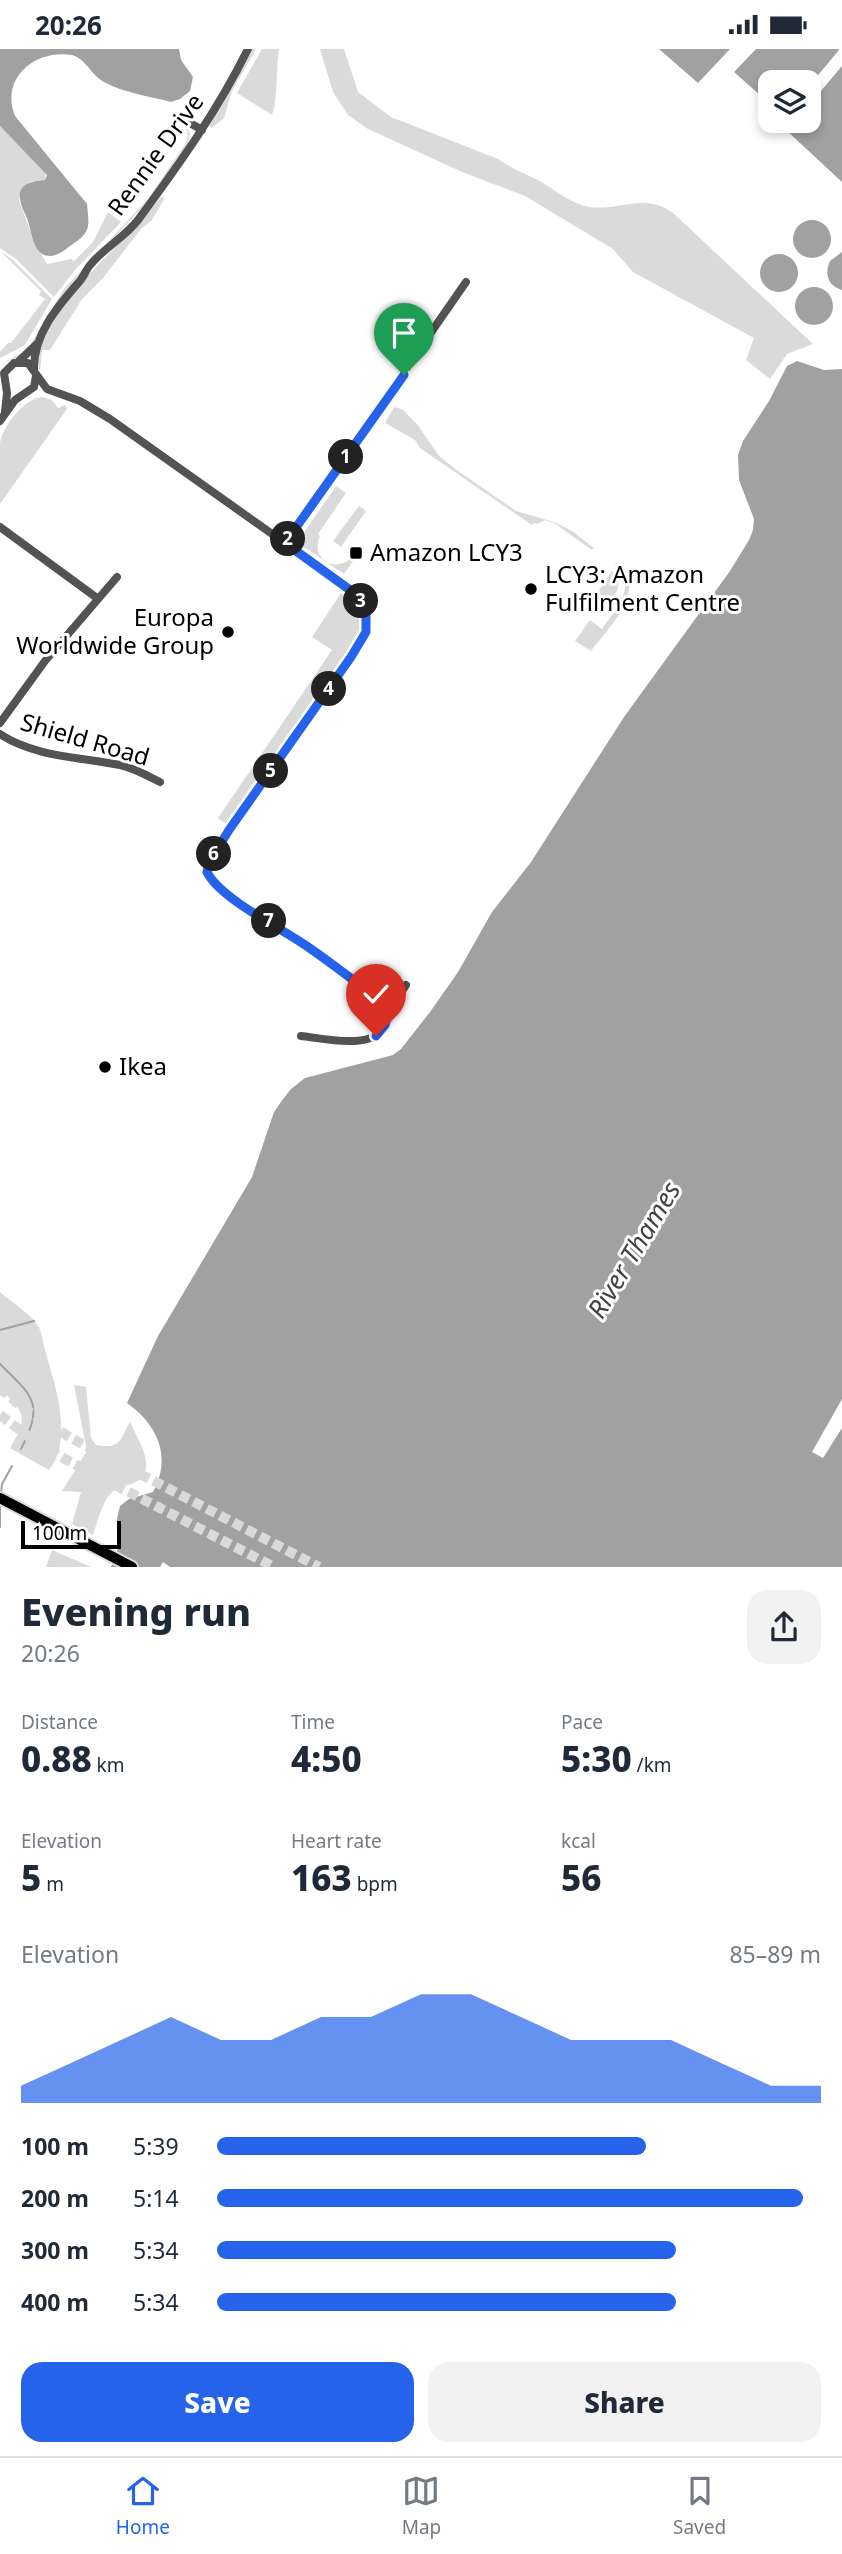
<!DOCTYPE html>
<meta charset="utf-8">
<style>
body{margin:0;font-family:"Noto Sans",sans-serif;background:#f2f2f3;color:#1f2937;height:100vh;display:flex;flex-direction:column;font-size:26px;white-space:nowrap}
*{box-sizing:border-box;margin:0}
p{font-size:23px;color:#747a83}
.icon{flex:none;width:38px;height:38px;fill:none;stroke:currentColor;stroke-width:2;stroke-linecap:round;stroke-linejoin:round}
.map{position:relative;height:1518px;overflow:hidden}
.side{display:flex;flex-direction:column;background:#fff;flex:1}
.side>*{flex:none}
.buttons{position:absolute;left:758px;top:21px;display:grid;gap:14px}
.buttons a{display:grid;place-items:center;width:63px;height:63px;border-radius:14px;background:#fff;box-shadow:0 4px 10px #0003;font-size:35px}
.scale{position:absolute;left:21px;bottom:18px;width:100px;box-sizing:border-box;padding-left:7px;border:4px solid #000;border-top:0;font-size:19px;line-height:24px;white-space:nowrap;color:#000;-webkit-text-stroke:5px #fff;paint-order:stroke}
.pin{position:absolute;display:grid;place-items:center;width:60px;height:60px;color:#fff;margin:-72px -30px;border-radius:50% 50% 50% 0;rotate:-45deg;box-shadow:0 0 7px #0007}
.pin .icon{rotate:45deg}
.km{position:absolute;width:35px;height:35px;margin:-18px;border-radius:50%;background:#222;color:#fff;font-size:19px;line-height:35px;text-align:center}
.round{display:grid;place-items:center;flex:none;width:74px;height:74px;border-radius:21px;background:#f2f2f3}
.overview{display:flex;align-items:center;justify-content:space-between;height:119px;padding:0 21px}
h1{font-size:38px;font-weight:800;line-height:52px}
.stats{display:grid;grid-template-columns:repeat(3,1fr);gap:10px;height:119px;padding:7px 21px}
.stats div{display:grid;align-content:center}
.stats b{font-size:35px;font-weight:800}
.stats small{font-size:19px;font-weight:400}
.stats p{font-size:19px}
.chart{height:196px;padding:14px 21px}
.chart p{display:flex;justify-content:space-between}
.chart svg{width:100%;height:126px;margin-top:7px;fill:#2563eb;opacity:.7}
.button{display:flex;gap:14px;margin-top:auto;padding:14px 21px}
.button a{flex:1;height:80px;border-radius:21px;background:#2563eb;color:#fff;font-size:28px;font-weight:800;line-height:80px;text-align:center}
.button a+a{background:#f2f2f3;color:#1f2937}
ul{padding:0 21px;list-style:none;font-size:23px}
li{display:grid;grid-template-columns:112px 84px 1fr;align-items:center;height:52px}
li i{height:18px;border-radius:9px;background:#2563eb}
.status{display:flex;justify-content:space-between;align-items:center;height:49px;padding:0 35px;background:#fff;direction:ltr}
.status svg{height:19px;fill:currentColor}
.tab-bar{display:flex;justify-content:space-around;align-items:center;height:98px;border-top:2px solid #e0e1e3;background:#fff;font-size:19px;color:#747a83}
.tab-bar a{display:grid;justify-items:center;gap:4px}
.tab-bar .active{color:#2563eb}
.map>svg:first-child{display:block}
.green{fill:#dadada}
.water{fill:#a1a1a1}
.pier{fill:#fff}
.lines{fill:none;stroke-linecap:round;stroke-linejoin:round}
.stream{stroke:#a1a1a1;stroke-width:2}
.highway-tunnel{stroke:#d9d9d9;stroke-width:10;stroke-dasharray:10 5;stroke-linecap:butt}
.highway-casing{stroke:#dbdbdb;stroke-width:14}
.minor{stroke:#535353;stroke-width:8}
.highway{stroke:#000;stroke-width:10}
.route-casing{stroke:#fff;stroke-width:14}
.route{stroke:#2563eb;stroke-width:9}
.poi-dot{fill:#000;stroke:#fff;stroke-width:2.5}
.labels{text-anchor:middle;stroke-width:6;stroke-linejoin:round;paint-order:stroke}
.street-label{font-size:24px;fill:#000;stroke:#fff}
.poi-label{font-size:24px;fill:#000;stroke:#fff;text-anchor:start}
.water-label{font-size:26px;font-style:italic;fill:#424242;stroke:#fff}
</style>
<div class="status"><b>20:26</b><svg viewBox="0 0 49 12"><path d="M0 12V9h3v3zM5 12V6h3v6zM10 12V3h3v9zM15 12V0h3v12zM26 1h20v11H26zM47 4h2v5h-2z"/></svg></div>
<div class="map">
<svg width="842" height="1518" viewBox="0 0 842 1518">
<rect width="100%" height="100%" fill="#fff"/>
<path class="green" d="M253,0H256L232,42L224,69L212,79L209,77Z
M262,0H279C276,18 278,51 272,66L237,44Z
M320,0H344L358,43L391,68L498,110C513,121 526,124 541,133C555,141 572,155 589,158C620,162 645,143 673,164L813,295L787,305L770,330L746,311L754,289L633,223L613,200L525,147L462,123L368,80L348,66L333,43Z
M0,77L46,124L45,131C28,132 24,133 19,151L34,193L47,215L71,210L74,212L93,193L108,163L121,173L75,221L54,248L16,210L0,199Z
M185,77L190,84L188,95L149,151L74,232L60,250L34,294L18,308L0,315L20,305L30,296L64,240L148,150L186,94L188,86Z
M162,147L164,150L152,171L141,180L103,229L82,250L50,301H42L40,322C27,280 107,208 133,180C143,170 152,158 162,147Z
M0,202L13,211L52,250L25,296L0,309V303L8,294H11L45,250L39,246L41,242Z
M42,348L52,351L58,359L65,356L67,360L0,455C0,436 0,414 0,394C3,377 23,350 42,348Z
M394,358L402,360L417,375L439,407L458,422L516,462L554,473L572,482L594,499L592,501L554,474L545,471L537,475L534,474L532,476L420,399L415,391L385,374Z
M336,437L346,444L318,485L320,487C310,509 334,525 351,509L354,511L344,525L301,496L298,492Z
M359,457L366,462L341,498L333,492Z
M617,514C650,540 608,579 591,602L575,592L590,571L602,580C616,560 638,538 615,516Z
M612,522C623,533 618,545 608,554L595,547Z
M341,544C357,555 362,567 359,586L227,776L218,769L332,601L312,588Z
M0,1243C11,1253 28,1263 37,1275C42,1282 43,1293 45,1301C55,1336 74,1390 49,1421L10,1399C29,1367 25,1364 0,1339Z
M74,1336L86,1338L91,1389L96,1396C120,1400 119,1393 130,1373C139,1393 161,1424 131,1435C121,1438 113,1440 107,1449C101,1459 97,1474 93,1486L72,1475L81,1443L62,1442L87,1402Z
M52,1501L91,1518H92H46Z"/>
<path class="water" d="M0,0H179L181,11L193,28L190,42L180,50L171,53C149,47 124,44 104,33C91,26 87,11 72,6C34,0 0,30 15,67L87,155C89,178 92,183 70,197C65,201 57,207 50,207C31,207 32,178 26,167C15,144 17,133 45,131L47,126L0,77Z
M659,0H730L698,34Z
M756,0H838L839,1L809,37L808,33H770V55L734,23Z
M842,17V133L786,81L794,72H808L809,56Z
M793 190a19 19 0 1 1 38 0a19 19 0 1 1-38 0Z
M842,203V241C828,237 824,225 830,212Z
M760 224a19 19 0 1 1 38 0a19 19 0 1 1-38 0Z
M795 257a19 19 0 1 1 38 0a19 19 0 1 1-38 0Z
M797,312L824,321L842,320V1518H170L163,1513L160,1518H111L120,1494L117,1470L120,1457L129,1450L153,1443C172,1408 158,1376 127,1354L158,1287L252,1128L274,1063L283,1050L291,1040L305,1029L393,1006L401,1000L430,963L458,923L492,863L531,813L624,668L730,522L749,491L753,481L754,470L739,431L738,406L743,392L769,352L787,317Z"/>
<path class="pier" d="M842,1350V1379L823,1409L812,1403Z"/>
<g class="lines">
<path class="stream" d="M0,1281L34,1272
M0,1315C34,1348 44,1355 21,1400
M1,1445L2,1435L12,1417
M0,1457V1478"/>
<path class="highway-tunnel" d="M0,1339L23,1359L71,1389L319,1518
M0,1366L29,1388L63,1409L274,1518"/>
<defs>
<path id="highway" d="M0,1449L132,1518"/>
</defs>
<use href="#highway" class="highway-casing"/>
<path class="minor" d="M185,71L202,81
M18,313L37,295
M34,321C33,286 57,258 79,233C84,228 86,220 91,215C104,199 125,188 138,171C178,117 218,61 248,0
M5,363L7,344L4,324L14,314H28L47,340L80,352L110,370L344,536C363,551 373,567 362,591L229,781L210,812L207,823C220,850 285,882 311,900C338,919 364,939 390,959C387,968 385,977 378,984C364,999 320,989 301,987
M0,372L15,351L34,338L36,327
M0,478L97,549
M285,494L466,233
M0,674L45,612L117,528
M0,685C34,708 81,708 120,716C134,719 148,727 160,733
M390,959L406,936"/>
<use href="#highway" class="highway"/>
</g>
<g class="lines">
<defs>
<path id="route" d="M376,987L385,976L390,959C364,939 338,919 311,900C285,881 220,850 207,823L210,812L229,781L351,608L366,583V562L363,555L357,546L285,494L404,326"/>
</defs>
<use href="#route" class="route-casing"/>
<use href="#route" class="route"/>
</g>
<g class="poi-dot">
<rect x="349" y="497" width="14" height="14" rx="3.5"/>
<circle cx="531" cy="540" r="7"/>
<circle cx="228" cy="583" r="7"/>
<circle cx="105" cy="1018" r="7"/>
</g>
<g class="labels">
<g class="street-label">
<text transform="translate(156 106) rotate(-54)" y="8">Rennie Drive</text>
<text transform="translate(85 691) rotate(16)" y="8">Shield Road</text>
</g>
<g class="poi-label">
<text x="370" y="512">Amazon LCY3</text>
<text x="545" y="534">LCY3: Amazon<tspan x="545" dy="28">Fulfilment Centre</tspan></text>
<text x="214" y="577" text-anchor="end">Europa<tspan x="214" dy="28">Worldwide Group</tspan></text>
<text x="119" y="1026">Ikea</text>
</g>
<g class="water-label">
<text transform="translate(634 1201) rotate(-59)" y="9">River Thames</text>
</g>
</g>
</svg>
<div class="buttons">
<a><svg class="icon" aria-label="layers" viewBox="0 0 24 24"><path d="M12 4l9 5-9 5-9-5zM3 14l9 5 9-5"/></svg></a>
</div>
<div class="scale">100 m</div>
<div class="pin" style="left:404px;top:326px;background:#1e9e55"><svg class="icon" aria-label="arrive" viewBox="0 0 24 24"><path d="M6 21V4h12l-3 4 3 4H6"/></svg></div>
<div class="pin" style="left:376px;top:987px;background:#d93025"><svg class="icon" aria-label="check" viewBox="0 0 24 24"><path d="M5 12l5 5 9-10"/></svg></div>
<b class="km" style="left:346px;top:408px">1</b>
<b class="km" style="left:288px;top:490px">2</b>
<b class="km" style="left:361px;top:552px">3</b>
<b class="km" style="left:329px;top:640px">4</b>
<b class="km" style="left:271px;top:722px">5</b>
<b class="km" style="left:214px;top:805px">6</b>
<b class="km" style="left:269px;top:872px">7</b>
</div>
<section class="side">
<div class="overview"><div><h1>Evening run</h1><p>20:26</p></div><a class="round"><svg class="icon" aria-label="share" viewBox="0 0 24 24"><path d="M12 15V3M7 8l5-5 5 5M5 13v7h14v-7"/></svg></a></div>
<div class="stats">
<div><p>Distance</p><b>0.88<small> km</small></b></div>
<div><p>Time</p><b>4:50</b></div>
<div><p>Pace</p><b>5:30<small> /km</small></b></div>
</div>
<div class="stats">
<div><p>Elevation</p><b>5<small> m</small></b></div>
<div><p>Heart rate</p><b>163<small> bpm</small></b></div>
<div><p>kcal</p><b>56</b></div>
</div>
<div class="chart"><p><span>Elevation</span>85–89 m</p>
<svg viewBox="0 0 160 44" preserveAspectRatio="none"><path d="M0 44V38L10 30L20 22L30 14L40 22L50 22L60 14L70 14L80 6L90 6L100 14L110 22L120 22L130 22L140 30L150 38L160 38V44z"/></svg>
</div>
<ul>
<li><b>100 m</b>5:39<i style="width:71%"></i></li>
<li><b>200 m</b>5:14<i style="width:97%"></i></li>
<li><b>300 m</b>5:34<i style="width:76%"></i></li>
<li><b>400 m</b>5:34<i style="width:76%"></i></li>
</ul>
<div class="button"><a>Save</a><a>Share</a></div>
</section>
<nav class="tab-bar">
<a class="active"><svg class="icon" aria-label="home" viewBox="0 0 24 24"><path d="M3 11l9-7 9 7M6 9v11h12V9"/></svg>Home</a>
<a><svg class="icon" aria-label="map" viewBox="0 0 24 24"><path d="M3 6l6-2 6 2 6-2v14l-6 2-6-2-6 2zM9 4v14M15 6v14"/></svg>Map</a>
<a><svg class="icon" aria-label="saved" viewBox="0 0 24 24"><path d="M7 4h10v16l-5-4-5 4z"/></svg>Saved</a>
</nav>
